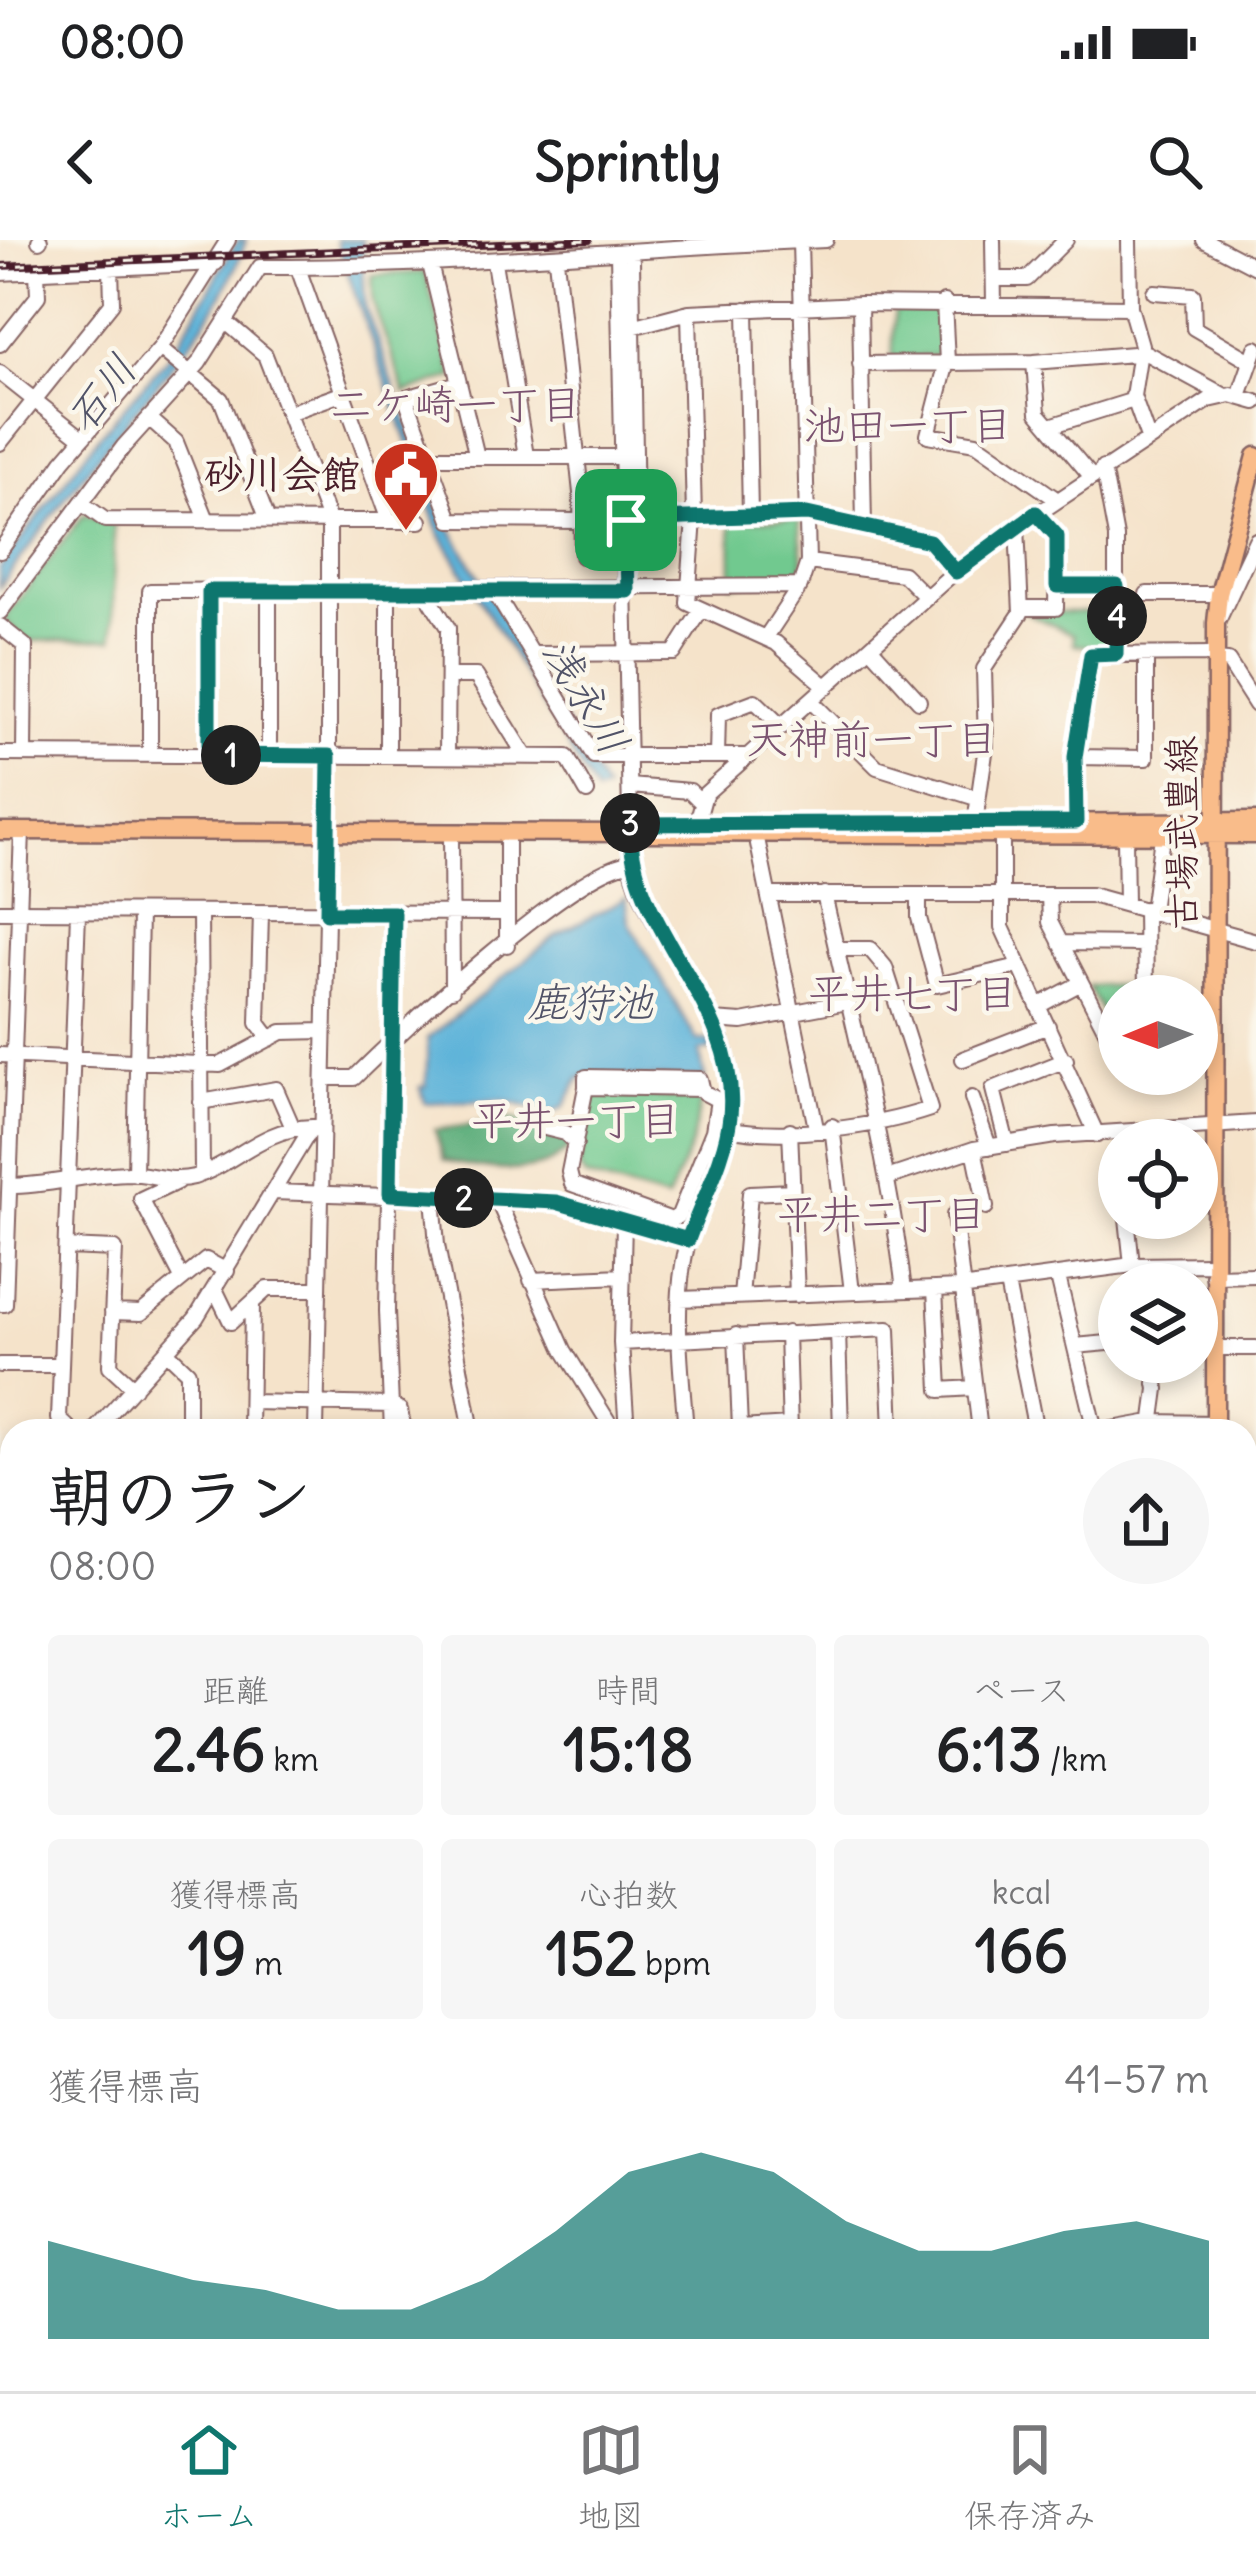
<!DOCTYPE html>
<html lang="ja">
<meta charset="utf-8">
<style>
body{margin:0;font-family:Delius,"Klee One",sans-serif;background:#f6f6f6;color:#202124;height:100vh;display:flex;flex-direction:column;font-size:45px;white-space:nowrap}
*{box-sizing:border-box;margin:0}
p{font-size:39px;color:#757577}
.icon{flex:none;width:66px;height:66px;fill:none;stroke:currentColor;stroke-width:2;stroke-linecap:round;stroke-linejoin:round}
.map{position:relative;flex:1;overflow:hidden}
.panel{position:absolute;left:0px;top:1179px;width:1257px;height:972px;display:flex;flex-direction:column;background:#fff;border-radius:36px 36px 0 0;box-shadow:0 6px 18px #0003}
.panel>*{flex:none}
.needle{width:78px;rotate:269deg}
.tools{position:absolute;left:1098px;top:735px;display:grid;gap:24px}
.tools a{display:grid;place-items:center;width:120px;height:120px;border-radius:50%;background:#fff;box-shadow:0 6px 18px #0003;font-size:60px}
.pin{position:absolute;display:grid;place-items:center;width:102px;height:102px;color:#fff;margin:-51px;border-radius:24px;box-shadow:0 6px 18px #0006}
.km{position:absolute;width:60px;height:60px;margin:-30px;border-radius:50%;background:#222;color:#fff;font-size:33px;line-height:60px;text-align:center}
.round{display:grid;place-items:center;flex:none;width:126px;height:126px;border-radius:63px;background:#f6f6f6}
.overview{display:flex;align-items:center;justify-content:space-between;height:204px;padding:0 48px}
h1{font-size:66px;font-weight:700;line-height:90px}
.metrics{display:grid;grid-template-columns:repeat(3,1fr);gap:18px;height:204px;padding:12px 48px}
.metrics div{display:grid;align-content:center;border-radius:12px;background:#f6f6f6;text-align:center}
.metrics b{font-size:60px;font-weight:700}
.metrics small{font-size:33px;font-weight:400}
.metrics p{font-size:33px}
.chart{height:336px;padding:24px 48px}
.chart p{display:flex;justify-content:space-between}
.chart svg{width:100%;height:216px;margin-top:12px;fill:#0f766e;opacity:.7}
.status{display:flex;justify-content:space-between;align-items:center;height:84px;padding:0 60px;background:#fff;direction:ltr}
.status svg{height:33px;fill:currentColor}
header{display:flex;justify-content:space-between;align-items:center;height:156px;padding:0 48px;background:#fff;font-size:54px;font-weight:700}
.tab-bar{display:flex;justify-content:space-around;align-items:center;height:168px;border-top:3px solid #e0e0e0;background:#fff;font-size:33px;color:#757577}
.tab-bar a{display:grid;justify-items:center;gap:6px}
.tab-bar .selected{color:#0f766e}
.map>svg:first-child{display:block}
.green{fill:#71c98f;stroke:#5e745d;stroke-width:3}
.forest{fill:#5cad7a;stroke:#536652;stroke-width:3}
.water{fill:#5db3d9;stroke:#546982;stroke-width:3}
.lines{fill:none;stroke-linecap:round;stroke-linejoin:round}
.river{stroke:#5db3d9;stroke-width:16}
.minor-casing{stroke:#866463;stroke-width:18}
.major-casing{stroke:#866463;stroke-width:21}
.highway-casing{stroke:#866463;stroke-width:22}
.minor{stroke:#fff;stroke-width:14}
.major{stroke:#f9bc8a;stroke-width:16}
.highway{stroke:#f9bc8a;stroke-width:18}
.rail-casing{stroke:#4a1f2b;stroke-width:8}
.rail{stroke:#fbf7ec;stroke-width:3;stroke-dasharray:9;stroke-linecap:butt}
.route-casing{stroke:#fff;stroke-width:24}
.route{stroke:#0f766e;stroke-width:15}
.labels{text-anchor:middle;stroke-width:9;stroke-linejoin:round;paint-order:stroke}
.poi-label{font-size:39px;font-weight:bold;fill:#4a1f2b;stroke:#fbf7ec;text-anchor:end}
.street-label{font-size:39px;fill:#4a1f2b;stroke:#fbf7ec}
.water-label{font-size:42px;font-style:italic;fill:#515368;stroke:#fbf7ec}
.neighbourhood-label{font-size:42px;fill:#7b5370;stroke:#fbf7ec}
</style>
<div class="status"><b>08:00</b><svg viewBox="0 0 49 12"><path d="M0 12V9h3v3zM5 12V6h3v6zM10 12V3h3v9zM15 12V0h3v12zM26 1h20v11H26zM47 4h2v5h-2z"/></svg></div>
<header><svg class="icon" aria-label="back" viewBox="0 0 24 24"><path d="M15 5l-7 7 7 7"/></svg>Sprintly<svg class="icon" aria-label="search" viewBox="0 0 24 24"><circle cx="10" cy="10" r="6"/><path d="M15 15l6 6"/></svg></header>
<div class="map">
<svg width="1256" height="2151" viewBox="0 0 1256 2151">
<rect width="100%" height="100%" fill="#fbf7ec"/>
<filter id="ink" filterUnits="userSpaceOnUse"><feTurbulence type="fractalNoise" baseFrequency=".00833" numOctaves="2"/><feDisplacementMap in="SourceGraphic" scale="24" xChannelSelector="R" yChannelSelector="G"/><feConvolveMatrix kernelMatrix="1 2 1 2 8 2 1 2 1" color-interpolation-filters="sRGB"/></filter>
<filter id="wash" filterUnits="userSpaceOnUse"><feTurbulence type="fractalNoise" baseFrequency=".004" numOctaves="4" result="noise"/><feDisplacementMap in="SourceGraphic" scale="48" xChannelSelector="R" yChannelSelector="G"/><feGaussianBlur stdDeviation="2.7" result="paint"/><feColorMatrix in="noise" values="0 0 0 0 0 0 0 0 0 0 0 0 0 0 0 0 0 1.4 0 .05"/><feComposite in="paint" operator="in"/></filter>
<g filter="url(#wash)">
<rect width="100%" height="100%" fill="#f5e3ca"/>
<path class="green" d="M425,32L454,137L405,153L373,63L372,35Z
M895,67H938L941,115L892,118Z
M84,274L114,285L113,399L27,401L4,379Z
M799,279L803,322L798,339L732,344L731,281Z
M1025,372H1111L1109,410L1073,404L1074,395Z
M1142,745V756H1119V806L1088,746Z
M594,851L701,861L691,905L667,960L585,937L579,927Z"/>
<path class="forest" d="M513,879L565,895L569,907C546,941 481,930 444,920L435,890Z
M12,2112V2139H60L53,2151H0V2116Z
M271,2139H389L404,2151H267Z"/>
<path class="water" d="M238,0H246C222,73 171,127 124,184C80,237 40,292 0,347V328L95,201L174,110Z
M336,0H362L365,66L437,265L605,551L596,554L439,292Z
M626,658L629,682L697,801H709L712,810L699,811L705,838L580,837L564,867L551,873L502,860L425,863L420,847L426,846L428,798L555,696Z"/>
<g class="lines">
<path class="river" d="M1245,2113L1254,2151"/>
</g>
</g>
<g filter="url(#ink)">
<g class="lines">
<defs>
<path id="minor" d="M993,0L994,64
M1129,0L1130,67L1141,105L1133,156L1148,198
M1204,0L1256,27
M39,1L40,0
M618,14L631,623C648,699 717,753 729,830C740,901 694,958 683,1025C674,1080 682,1137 686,1191
M556,19L581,253L582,316
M632,20L636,279
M494,22L526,216
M430,24L477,217
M298,28L389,281
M0,33L216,23
M994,39H1027L1066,0
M1154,52L1193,55L1194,88L1249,120
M944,62L947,122L928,195L976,203L1056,259
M860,64L864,287
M746,69L750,275
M689,72L694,278L688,363L776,403L827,447
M226,82L265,115L329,280V583L316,1191
M632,87L689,72L860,64L1130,67
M0,104L38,56L37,31
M160,108L221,159L268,280
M1034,122L1038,173L1091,236
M860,124L1034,122L1146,113L1223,155
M0,133L82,198
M459,143L406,158L451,280L582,281
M1239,156L1256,108
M288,173L344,153
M149,178L176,202L207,280
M1050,186L1134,160
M0,203L112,63L111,27
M428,217H624
M1103,228L1116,297V414
M83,264L105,280L420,281
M626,280L807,274L929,301L955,332
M0,311L63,221L160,108L228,0
M808,322L903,334L926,357
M1057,346H1117
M209,351V515
M269,351V516
M388,351V516
M425,351L448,388L447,516
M494,351L594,516H750
M1147,354H1219
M1022,368H1056L1057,296L1036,273
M0,372L124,206L199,123L260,27C450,28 637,7 826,0
M1219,379L1256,300
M0,386L25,406L24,514
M766,397L800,346L808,322L800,1
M871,408L919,461
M532,414L674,413L700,372
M1215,420L1228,421L1256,465
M448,436H476L525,515
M811,461L877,527L976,558
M0,514L567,517L587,552
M150,515V351L800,346
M717,516L718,475L755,461L782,487
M1075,517L1146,518V415
M630,546L690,551L700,561
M1075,582V517L1091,415L1215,414
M697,583L705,554L968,320L1209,160L1231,155L1256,162
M975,583L986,506L984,429L1021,373L1017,286
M507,593V705
M451,594L452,750
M756,594L816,888
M1002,594V687L1097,895
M1125,597L1126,664
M824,654C853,786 888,917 904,1050
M769,655H1091L1256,701
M919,655V678L937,745L1019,726
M1049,655L1050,682L1119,816
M1145,669L1146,756
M0,671L507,673
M1152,671L1162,597
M200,673L202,934
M261,673L258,783L270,799
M1060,703L1144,704
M1038,766L1081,743
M713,780L742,782L847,762
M0,815L220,825L282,792L324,791
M963,819L1048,786
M324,838H354C399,793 577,626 631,623
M586,847V837L700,839L703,852L718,860L713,891L679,975L672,980L572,944L569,932L586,847L701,849
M972,858L989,907
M201,862L276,849L293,888
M832,886L852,1052
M545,888L565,893L576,903
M728,888C783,900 877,887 930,869L885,727L870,709H836
M790,890L797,1055
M1007,904L993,849L1066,820
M974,909L986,967
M135,934L140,673
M890,937L974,909L1055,896L1256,883
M177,942L141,959L182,1038
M10,946C50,946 90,933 130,933C152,934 171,943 194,937C235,924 262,888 312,887
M273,952L556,962L689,1000
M433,957L437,1005L472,1191
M497,959L564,1110L614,1191
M954,975L980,1191
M1127,978L1132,1025
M624,982L621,1103L627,1191
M66,1007L115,1009L110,1126L134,1148
M1213,1036L1256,1035
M1058,1037L1095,1191
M531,1040L622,1036
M1007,1043L1036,1191
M215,1049L231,1082L267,1049H318
M935,1049L940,1150L974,1148
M741,1057L750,953L792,951
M680,1059L960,1048L1132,1025L1214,1024
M0,1064H5L22,591
M112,1072L141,1073L206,1020L227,1031
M838,1091L841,1191
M787,1093L790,1191
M736,1095L740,1188L790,1185
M621,1103L888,1089L892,1191
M1075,1106L1119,1102
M1214,1108H1256
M168,1113L188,1132V1191
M0,1125H61
M251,1162L392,1165L400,1170L404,1191
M1152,1186L1157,1149L1152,1122
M72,1191L59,1179L78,673
M94,1191L196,1078L312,887H322
M250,1191L252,1063
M392,1191L387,1071L394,673
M1101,1191L1151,1182L1215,1183
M0,1257H12
M0,1304L12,1285
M0,1313L12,1312
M0,1377L12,1376
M0,1440H12
M1245,1540L1256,1545
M0,1554H12
M0,1695L12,1691
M1245,1746H1256
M0,1757L12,1754
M1245,1846H1256
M1245,1933L1256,1948
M0,1992L12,1991
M1245,2027L1256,2030
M1245,2081L1256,2127
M147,2139L156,2151
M572,2139L575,2151
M1140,2139L1144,2151
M1244,2139L1247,2151
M542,2151L555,2139
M790,2151L806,2139"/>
<path id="major" d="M1021,583L1256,581
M0,591L1256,595
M1215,1191L1216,383L1219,354L1256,216
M1245,1410L1256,1465"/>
<path id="highway" d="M0,1959L12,1957
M0,1973L12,1971
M1245,1988L1256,1991
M1245,2004L1256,2006
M894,2151L896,2139"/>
</defs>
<use href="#minor" class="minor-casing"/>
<use href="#major" class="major-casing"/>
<use href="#highway" class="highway-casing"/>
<use href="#minor" class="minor"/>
<use href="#major" class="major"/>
<use href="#highway" class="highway"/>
<defs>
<path id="rail" d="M0,26L589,0"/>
</defs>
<use href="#rail" class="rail-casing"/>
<use href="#rail" class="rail"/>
</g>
</g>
<g class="lines" filter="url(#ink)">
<defs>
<path id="route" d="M1036,273L1057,296V346H1117L1116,414L1091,415L1075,517L1076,582L630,584C630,694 741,764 730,876C726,918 702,960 688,1000L556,962L390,954L394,673H327L329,516L209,515V351H628L626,280L807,274L929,301L956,332Z"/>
</defs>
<use href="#route" class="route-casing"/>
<use href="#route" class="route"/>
</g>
<defs>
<symbol id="civic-pin" viewBox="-11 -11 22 30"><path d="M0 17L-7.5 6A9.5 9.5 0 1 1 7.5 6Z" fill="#c8321e" stroke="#fbf7ec"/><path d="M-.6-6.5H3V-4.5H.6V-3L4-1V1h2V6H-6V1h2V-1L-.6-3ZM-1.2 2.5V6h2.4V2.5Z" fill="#fff"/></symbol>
</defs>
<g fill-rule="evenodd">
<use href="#civic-pin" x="368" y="196" width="76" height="104"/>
</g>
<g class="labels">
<g class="poi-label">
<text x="360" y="248">砂川会館</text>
</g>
<g class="street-label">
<text transform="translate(1181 593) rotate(-90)" y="14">古場武豊線</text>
</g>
<g class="water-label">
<text transform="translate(101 153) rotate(-52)" y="15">石川</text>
<text transform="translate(586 456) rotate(59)" y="15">浅永川</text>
<text x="590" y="777">鹿狩池</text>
</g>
<g class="neighbourhood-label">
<text x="456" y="179">二ケ崎一丁目</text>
<text x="908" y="200">池田一丁目</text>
<text x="872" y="514">天神前一丁目</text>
<text x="913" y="768">平井七丁目</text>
<text x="576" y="895">平井一丁目</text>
<text x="882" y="989">平井二丁目</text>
</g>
</g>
</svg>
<div class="tools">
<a><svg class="needle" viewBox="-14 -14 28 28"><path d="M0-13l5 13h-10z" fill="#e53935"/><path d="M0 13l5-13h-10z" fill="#757577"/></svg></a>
<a><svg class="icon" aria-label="locate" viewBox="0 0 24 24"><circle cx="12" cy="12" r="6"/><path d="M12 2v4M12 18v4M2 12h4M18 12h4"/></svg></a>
<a><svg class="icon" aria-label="layers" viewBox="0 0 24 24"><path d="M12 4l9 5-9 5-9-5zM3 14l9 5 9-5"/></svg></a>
</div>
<div class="pin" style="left:626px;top:280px;background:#1e9e55"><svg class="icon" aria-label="arrive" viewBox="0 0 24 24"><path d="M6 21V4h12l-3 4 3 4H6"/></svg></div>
<b class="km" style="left:231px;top:515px">1</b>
<b class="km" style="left:464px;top:958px">2</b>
<b class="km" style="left:630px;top:583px">3</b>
<b class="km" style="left:1117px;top:376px">4</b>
<section class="panel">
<div class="overview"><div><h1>朝のラン</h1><p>08:00</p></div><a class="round"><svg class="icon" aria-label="share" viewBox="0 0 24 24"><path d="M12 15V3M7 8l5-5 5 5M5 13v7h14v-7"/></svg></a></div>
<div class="metrics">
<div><p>距離</p><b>2.46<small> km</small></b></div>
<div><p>時間</p><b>15:18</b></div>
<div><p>ペース</p><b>6:13<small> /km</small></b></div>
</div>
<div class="metrics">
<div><p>獲得標高</p><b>19<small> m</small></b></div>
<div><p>心拍数</p><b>152<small> bpm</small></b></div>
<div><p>kcal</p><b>166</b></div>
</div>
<div class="chart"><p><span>獲得標高</span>41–57 m</p>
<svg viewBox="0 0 160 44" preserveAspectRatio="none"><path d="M0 44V24L10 28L20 32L30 34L40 38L50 38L60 32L70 22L80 10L90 6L100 10L110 20L120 26L130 26L140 22L150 20L160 24V44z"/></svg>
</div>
</section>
</div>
<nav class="tab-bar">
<a class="selected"><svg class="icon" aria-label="home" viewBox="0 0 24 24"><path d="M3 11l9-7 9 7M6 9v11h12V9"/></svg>ホーム</a>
<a><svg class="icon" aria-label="map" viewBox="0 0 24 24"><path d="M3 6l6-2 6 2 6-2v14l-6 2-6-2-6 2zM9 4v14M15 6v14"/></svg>地図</a>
<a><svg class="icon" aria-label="saved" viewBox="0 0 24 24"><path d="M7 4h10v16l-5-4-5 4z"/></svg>保存済み</a>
</nav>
